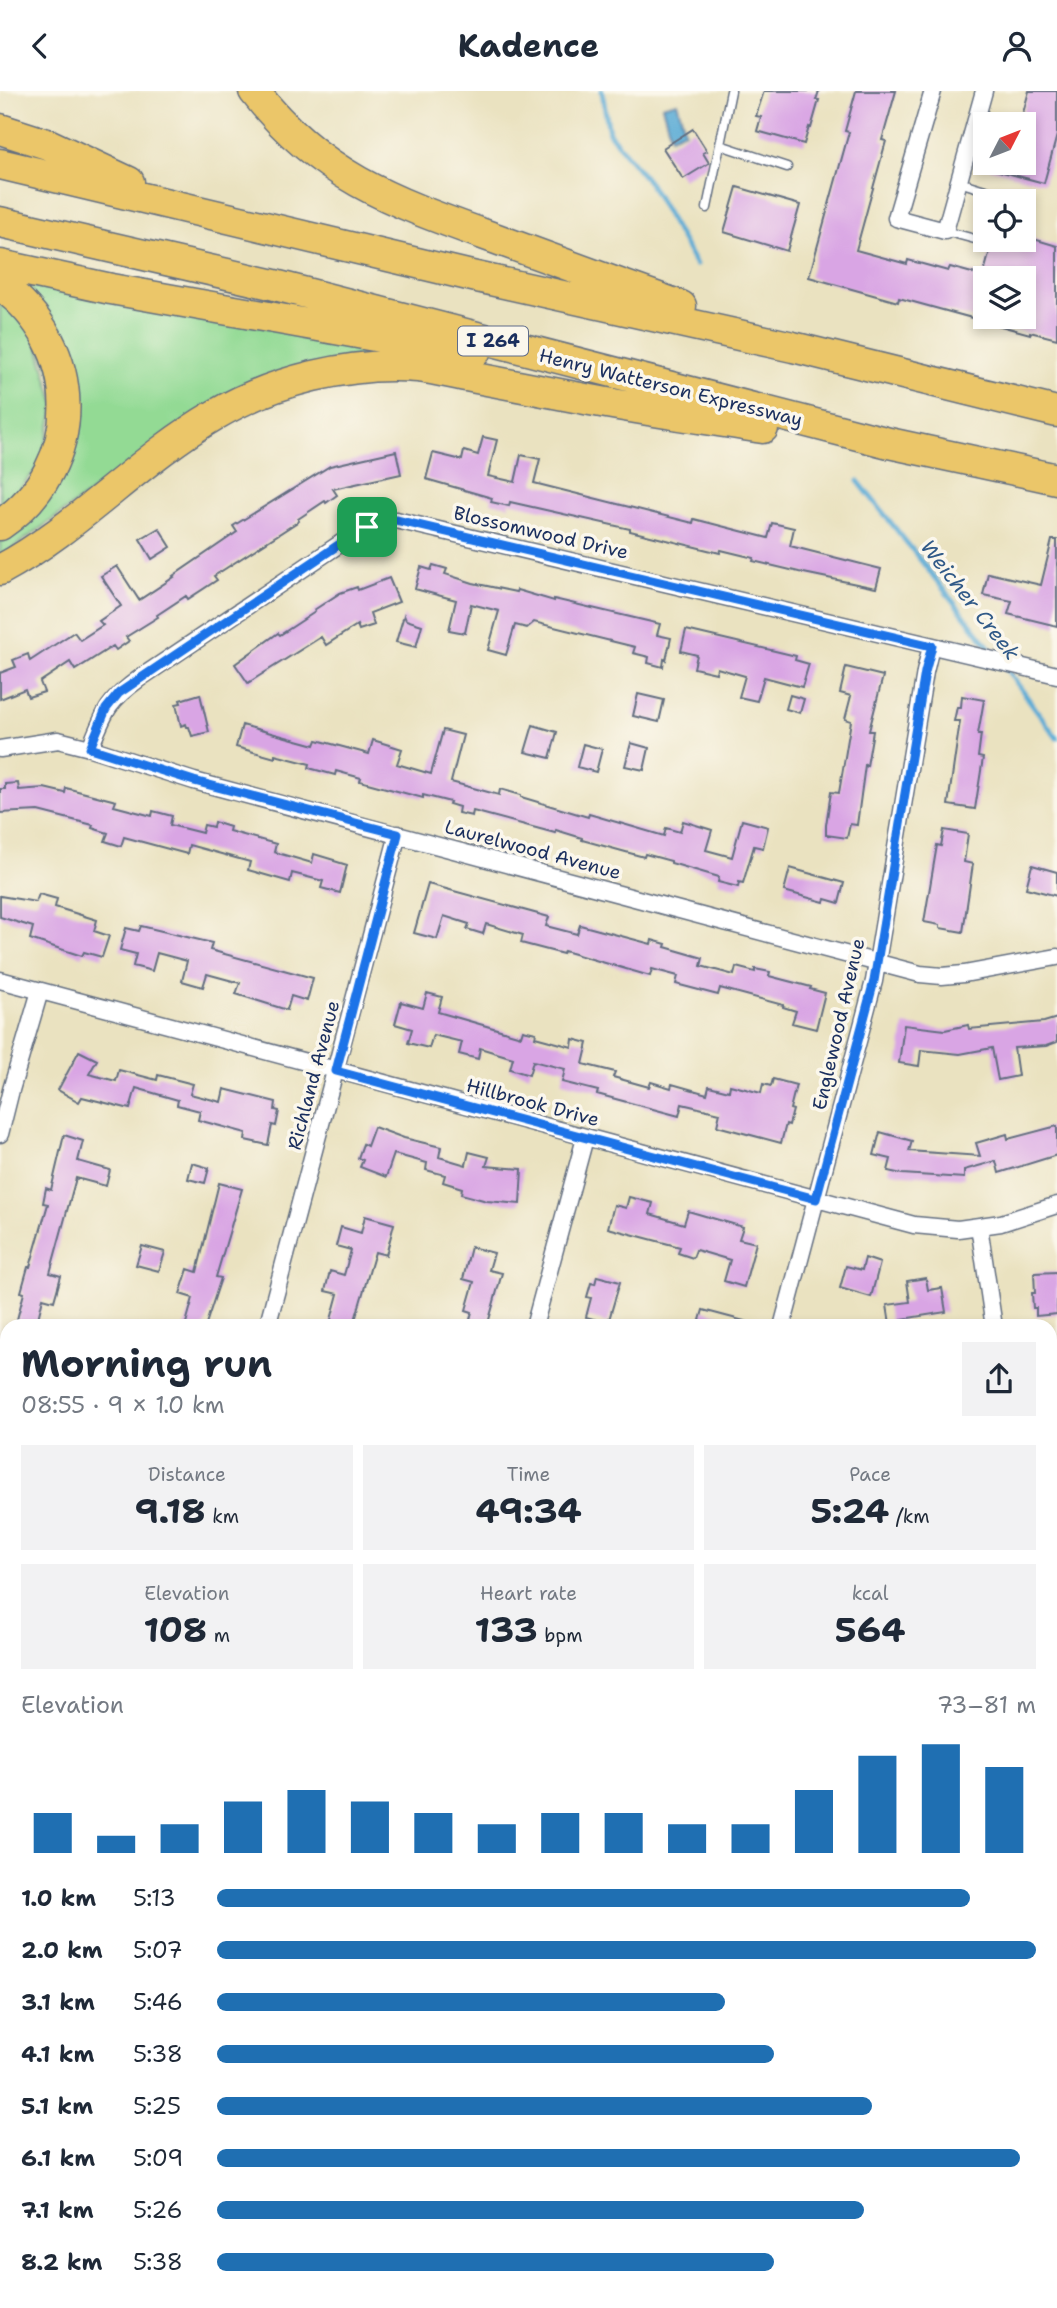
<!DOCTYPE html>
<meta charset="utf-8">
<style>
body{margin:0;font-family:"Shantell Sans",sans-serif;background:#f2f2f3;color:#1f2937;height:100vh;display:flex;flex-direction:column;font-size:26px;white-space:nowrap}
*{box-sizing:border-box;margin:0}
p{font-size:23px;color:#747a83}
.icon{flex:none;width:38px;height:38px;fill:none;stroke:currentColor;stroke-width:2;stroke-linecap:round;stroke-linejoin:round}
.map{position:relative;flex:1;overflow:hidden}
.panel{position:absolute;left:0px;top:1228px;width:1057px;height:989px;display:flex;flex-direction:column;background:#fff;border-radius:21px 21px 0 0;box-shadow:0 4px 10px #0003}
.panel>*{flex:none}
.needle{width:46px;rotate:48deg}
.fabs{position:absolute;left:973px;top:21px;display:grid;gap:14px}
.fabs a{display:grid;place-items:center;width:63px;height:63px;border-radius:0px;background:#fff;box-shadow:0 4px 10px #0003;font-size:35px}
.pin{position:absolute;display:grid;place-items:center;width:60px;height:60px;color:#fff;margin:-30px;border-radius:14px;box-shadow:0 4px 10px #0006}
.round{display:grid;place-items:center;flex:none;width:74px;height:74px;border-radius:0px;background:#f2f2f3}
.overview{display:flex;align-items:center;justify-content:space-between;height:119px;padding:0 21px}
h1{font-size:38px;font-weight:700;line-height:52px}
.metrics{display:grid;grid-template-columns:repeat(3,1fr);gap:10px;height:119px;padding:7px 21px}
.metrics div{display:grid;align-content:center;border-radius:0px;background:#f2f2f3;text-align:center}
.metrics b{font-size:35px;font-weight:700}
.metrics small{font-size:19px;font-weight:400}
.metrics p{font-size:19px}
.chart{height:196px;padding:14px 21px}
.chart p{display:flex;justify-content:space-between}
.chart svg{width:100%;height:126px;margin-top:7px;stroke:#1f6fb2;stroke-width:6}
ul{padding:0 21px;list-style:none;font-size:23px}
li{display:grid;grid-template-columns:112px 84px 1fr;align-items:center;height:52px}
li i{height:18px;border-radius:9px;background:#1f6fb2}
header{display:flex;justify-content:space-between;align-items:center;height:91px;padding:0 21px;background:#fff;font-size:32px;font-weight:700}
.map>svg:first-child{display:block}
.green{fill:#93da94;stroke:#578479;stroke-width:2}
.water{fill:#5aabd5;stroke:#3a6d9a;stroke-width:2}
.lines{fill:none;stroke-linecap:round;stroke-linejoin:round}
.stream{stroke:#5aabd5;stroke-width:5}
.building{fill:#d9a5e4;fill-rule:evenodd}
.service-casing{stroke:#636e80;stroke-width:11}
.minor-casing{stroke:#636e80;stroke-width:19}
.motorway-casing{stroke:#636e80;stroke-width:33}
.service{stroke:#fff;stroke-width:8}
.minor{stroke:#fff;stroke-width:16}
.motorway{stroke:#ebc669;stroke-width:30}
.route-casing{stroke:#fff;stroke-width:14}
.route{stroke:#1a73e8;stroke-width:9}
.labels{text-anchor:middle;stroke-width:7;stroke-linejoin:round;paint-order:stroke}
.shield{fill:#fbf7ec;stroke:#5e6b89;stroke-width:2}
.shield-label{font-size:18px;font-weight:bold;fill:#1b2f5e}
.street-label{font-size:19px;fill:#1b2f5e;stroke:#fbf7ec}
.water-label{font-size:21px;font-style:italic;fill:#315a88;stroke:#fbf7ec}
</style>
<header><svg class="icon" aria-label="back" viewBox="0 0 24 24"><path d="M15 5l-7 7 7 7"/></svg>Kadence<svg class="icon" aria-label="person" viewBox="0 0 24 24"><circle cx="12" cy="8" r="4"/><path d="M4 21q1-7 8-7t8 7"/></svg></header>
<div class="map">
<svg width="1057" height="2217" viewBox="0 0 1057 2217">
<rect width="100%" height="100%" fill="#fbf7ec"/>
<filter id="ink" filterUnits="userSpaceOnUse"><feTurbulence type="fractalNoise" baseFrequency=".0143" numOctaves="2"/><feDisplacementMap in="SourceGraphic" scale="14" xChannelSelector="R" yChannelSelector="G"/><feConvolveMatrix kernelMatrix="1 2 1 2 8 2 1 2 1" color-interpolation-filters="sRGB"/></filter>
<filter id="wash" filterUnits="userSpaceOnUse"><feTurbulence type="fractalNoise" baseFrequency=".00686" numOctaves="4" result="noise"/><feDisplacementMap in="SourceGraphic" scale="28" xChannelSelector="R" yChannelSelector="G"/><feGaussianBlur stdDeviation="1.57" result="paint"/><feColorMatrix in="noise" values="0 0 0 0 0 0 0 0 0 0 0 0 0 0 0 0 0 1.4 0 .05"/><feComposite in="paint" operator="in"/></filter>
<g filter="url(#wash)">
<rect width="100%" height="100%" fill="#eae2c0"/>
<path class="green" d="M13,191L404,261L342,267L104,392L0,466V443L72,333Z
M0,206L34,242L55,314L41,373L0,421Z"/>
<path class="water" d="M677,11L685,40L671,46L662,15Z"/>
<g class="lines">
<path class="stream" d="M602,0L609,42L650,93L696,174
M858,390L997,566
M1005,576L1057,647"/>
</g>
<g id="blocks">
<path class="building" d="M764,0H819L816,9H819L811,37L809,36L804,53L757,40L761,26L756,25Z
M856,0H896L882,49L886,50L856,159L907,173L908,169L948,180L950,176L983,185L993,149H1024V145L1057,155V248L1030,241V243L899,207L898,211L809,186L849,41L845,40ZM985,187H1036L1024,226H985Z
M1029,0H1057V44L1044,92L984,76L985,72H1024V33H1020Z
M693,38L707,60L703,62L709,72L683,88L663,57Z
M737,96L800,114L787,160L724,141Z
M483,346L497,349L488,385L515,391L521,364L540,368L534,392L693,432L694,428L768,447L772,432L794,437L790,455L881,478L876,497L799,481L753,470L754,467L721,459L720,462L630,440V438L510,411L509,415L491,411L492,407L426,388L433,362L462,369L464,360L478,364Z
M396,360L401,383L333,398L337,404L326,412L325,410L298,428L299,430L214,485L217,489L188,508L186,505L157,524L158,526L126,546L129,550L116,559L113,555L75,579L70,571L40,591L44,601L28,606L25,598L0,608V582L16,576L13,569L28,563L30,570L74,541L80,549L103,534L99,530L121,515L101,485L117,475L139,509L174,486L173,485L237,441L233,435L330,375Z
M159,437L171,456L152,468L140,448Z
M1052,449H1057V535L1008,523L1012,510L983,504L988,482L1041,494Z
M433,474L447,478L445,483L473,492L516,501L517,499L554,510V508L660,533L657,544L671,547L666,569L664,568L663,576L648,572L649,566L633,562L635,556L534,531L527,537L515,534L506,564L488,559L499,520L471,513L465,542L449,539L456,509L415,498L421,476L431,479Z
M389,487L399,511L370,522L374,534L359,539L357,534L326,554L321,546L248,592L235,573L278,542L280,544L315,521L314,519L340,502L357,496L358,499Z
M404,524L406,529L422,534L416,556L396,551Z
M686,539L796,565L795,569L809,573L802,596L764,586L757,610L739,606L745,585L717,577L716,582L694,577L697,564L681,560Z
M846,576L883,585L869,640H873L867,675L865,674L857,734L850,733L847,747L826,744V734L831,701L839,702L851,630L845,628L851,605L840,602Z
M200,603L209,641L192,645L189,636H187L186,633L181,635L176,613L181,612L180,609Z
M638,603L664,609L659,631L633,625Z
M790,604L804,608L800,622L786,618Z
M962,605L984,609L978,643H981L978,666L983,667L975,718L948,714L960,630H954L957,616H961Z
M242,634L315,654L317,649L369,663L373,649L402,658L397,673L431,683L443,639L463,644L451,691L499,704L500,698L521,704V706L588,726L589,723L664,745L666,737L680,741L683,730L712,739L706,759L732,766L742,729L768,736L763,757L754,755L743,792L739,791L738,796L718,791L719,786L671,772V770L645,763L644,766L582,749V747L556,739L555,742L473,720L472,725L458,722L459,716L449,713L450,711L423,704V707L360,690L361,687L336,680L335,684L309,677L310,673L275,664V667L236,656Z
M533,634L557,641L550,667L525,661Z
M631,652L649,657L644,679L625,675Z
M583,653L602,658L596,681L577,676Z
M18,692L19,699L44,697L65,702L66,697L116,710L114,715L152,725L153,720L172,725L170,734L202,742L204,734L213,736L214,731L230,736L229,740L276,753L274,761L312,772L314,763L334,769V770L347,774L340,802L321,797L323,790L292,782L290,791L248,779L250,771L189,754L187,763L124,746L121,755L105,750L108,742L92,737L93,734L38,720L0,722V698H5V693Z
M944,739L968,743L964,771L973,773L963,841L940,837V834L924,831L937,754L941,755Z
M1032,774L1057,781V805L1026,797Z
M790,777L844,792L839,812L825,808L824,811L784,800Z
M428,793L549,826L546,835L577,843L580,834L651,853L652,849L666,853L665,856L703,867L701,875L734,884L736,876L755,881V878L770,881L769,885L811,896L810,898L825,902L816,938L792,932L796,920L783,916V914L720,897L718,904L676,893L678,885L652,878L650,885L564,860L563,863L521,852L523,844L486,833L483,843L467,838L469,833L444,825L437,848L414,842Z
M39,803L57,808L55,816L97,829L94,840L109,845L102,866L84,861L82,865L30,848L33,836L0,826V805L36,811Z
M141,835L212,852L210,859L313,887L307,910L291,905L287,919L236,903L240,892L207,883L203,896L182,890L187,870L157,862L152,880L133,875L136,863L120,859L126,837L139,840Z
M427,902L442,906L438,921L521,945L523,939L536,942L535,946L572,956L573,948L588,952L583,973L615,981L613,986L649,996L651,991L671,997L672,993L707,1003L709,995L729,1000L730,994L761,1002L763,993L771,995L773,988L796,994L790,1018L793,1019L789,1034L786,1033L781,1052L717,1035L720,1022L682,1013L679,1025L597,1003L598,1000L562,991L565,978L533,970L529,984L510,978L513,967L480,957L478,968L459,963L462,951L433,944L429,957L408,952L412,938L395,933L401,911L423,917Z
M1057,927V951L1046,955L1014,957L1018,985L998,989L992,957L960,963L921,959L919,975L899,972L904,934L945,939L968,934L969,938L1044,931Z
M79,960L97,969L89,983L116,990L119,979L157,989L158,984L193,993L190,1003L221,1011L224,998L276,1011L275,1019L279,1020L276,1035L272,1034L268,1054L245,1049L246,1042L198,1029L200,1020L177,1014L178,1009L136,997L130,1018L82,1006L79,1011L58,999Z
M1057,1035V1064L999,1082L996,1070L964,1079V1087L902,1083L888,1080L891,1068L874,1064L880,1041L912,1050L909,1060L980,1065L976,1052L1007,1043L1008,1048Z
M374,1036L404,1047L441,1056L439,1066L466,1074L469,1061L489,1066L486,1075L522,1078L520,1113L487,1110L461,1103L462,1097L443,1091L445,1084L426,1079L427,1072L394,1063L386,1086L360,1076L363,1069L358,1067L363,1053L367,1055Z
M64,1044L83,1050L78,1070L110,1079L106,1095L76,1087L50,1182L61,1185L54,1210L43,1207L36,1236H15L24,1202L21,1201L28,1176H30L48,1113L43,1112L46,1097L51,1099Z
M192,1072L209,1077L205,1092L188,1088Z
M219,1092L242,1098L216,1186L221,1187L205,1236H185L193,1207L180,1203L188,1178L197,1181Z
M629,1106L653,1112L650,1123L684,1133L688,1120L743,1136L739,1148L756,1152L744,1196L724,1190L730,1169L696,1159L693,1167L678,1162L680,1156L608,1137L614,1114L626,1117Z
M365,1125L394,1133L386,1164L375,1161L353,1236H329L338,1203L325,1200L330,1180L344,1184L351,1159L336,1155L341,1136L361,1142Z
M142,1155L165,1161L159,1180L136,1174Z
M471,1156L494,1162L489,1179L502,1182L487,1236H468L472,1221L466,1219L474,1191L463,1188Z
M865,1167L880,1172L871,1206L840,1197L846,1175L862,1179Z
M1057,1181V1223L1036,1225V1217H1033L1032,1202H1035L1034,1182Z
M597,1185L620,1191L608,1232L586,1226L591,1207L587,1206L591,1192L595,1193Z
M926,1187L928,1199L942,1197L946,1221L902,1228L903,1231L890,1233L887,1214L910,1211L907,1190Z
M703,1219L748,1231L747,1236H698Z"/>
</g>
</g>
<g filter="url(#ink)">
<use href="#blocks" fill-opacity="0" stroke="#636e80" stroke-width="2"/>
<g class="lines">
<defs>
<path id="service" d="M720,54L787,76
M959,91L1021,110
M707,117L731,0
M945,140L982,150"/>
<path id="minor" d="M933,0L896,127L945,140L984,0
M90,657C105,620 107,611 140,587L359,440L380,431L396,429L1057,584
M0,658L58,649L90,657L194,690L920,883L942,885L964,883L1057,866
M0,889L914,1134L958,1138L1001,1132L1057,1114
M0,1043L11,999L40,900
M979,1135L994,1236
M267,1236L398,743
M534,1236L585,1047
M782,1236L874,890L925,581L931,555
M0,1969L7,1971
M712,2210L737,2217
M11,2217L12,2210
M232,2217L234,2210
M525,2217L527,2210"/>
<path id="motorway" d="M254,0C323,90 403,114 505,151C564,173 622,194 681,215
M0,38L50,54L129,91
M0,73L472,185L793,256L1057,321
M0,131L275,194L889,352L1057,388
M0,174L111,198L436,256L475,261
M0,194C84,253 88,375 0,434
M0,479C78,437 138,369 215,324C272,290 352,270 418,276C436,278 454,283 471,286C507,293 544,300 580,307C641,319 702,327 763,337"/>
</defs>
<use href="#service" class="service-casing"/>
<use href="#minor" class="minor-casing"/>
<use href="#motorway" class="motorway-casing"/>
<use href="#service" class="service"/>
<use href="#minor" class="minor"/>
<use href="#motorway" class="motorway"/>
</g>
</g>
<g class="lines" filter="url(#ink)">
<defs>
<path id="route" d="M396,429L932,555L925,581L874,890L816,1108L336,980L398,743L194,690L90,657L106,618L119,602L359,440L380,431Z"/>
</defs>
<use href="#route" class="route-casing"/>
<use href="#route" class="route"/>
</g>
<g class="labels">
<rect class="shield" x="458" y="235.5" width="70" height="29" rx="5"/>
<g class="shield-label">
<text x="493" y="256">I 264</text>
</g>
<g class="street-label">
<text transform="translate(671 296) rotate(14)" y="7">Henry Watterson Expressway</text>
<text transform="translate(541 441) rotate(13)" y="7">Blossomwood Drive</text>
<text transform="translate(533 758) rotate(15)" y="7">Laurelwood Avenue</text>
<text transform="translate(838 933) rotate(-77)" y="7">Englewood Avenue</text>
<text transform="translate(313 984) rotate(-75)" y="7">Richland Avenue</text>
<text transform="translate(533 1011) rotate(15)" y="7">Hillbrook Drive</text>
</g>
<g class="water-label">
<text transform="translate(970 509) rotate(52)" y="7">Weicher Creek</text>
</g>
</g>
</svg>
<div class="fabs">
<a><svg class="needle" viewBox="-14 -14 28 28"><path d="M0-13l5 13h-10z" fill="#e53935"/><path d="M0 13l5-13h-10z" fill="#747a83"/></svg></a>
<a><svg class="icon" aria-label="locate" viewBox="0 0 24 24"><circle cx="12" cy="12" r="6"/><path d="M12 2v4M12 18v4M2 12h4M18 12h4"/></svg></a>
<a><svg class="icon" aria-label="layers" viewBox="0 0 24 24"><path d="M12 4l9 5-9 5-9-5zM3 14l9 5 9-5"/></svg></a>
</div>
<div class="pin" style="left:367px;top:436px;background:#1e9e55"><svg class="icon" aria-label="arrive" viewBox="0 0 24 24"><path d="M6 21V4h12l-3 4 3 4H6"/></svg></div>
<section class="panel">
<div class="overview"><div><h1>Morning run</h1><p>08:55 · 9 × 1.0 km</p></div><a class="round"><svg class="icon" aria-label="share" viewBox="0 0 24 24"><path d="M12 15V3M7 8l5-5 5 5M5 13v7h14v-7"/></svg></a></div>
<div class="metrics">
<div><p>Distance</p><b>9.18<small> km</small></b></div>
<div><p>Time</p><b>49:34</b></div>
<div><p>Pace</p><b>5:24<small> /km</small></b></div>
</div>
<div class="metrics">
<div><p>Elevation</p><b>108<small> m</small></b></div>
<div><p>Heart rate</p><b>133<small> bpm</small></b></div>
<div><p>kcal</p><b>564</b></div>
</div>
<div class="chart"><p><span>Elevation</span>73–81 m</p>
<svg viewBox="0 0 160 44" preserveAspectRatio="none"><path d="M5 44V30M15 44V38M25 44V34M35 44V26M45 44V22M55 44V26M65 44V30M75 44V34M85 44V30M95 44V30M105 44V34M115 44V34M125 44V22M135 44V10M145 44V6M155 44V14"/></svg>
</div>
<ul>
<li><b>1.0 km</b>5:13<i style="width:92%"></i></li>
<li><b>2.0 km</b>5:07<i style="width:100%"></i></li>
<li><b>3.1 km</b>5:46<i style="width:62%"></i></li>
<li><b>4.1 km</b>5:38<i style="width:68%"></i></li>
<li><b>5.1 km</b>5:25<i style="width:80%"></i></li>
<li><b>6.1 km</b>5:09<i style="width:98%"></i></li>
<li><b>7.1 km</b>5:26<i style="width:79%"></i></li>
<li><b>8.2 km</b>5:38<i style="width:68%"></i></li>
</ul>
</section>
</div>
